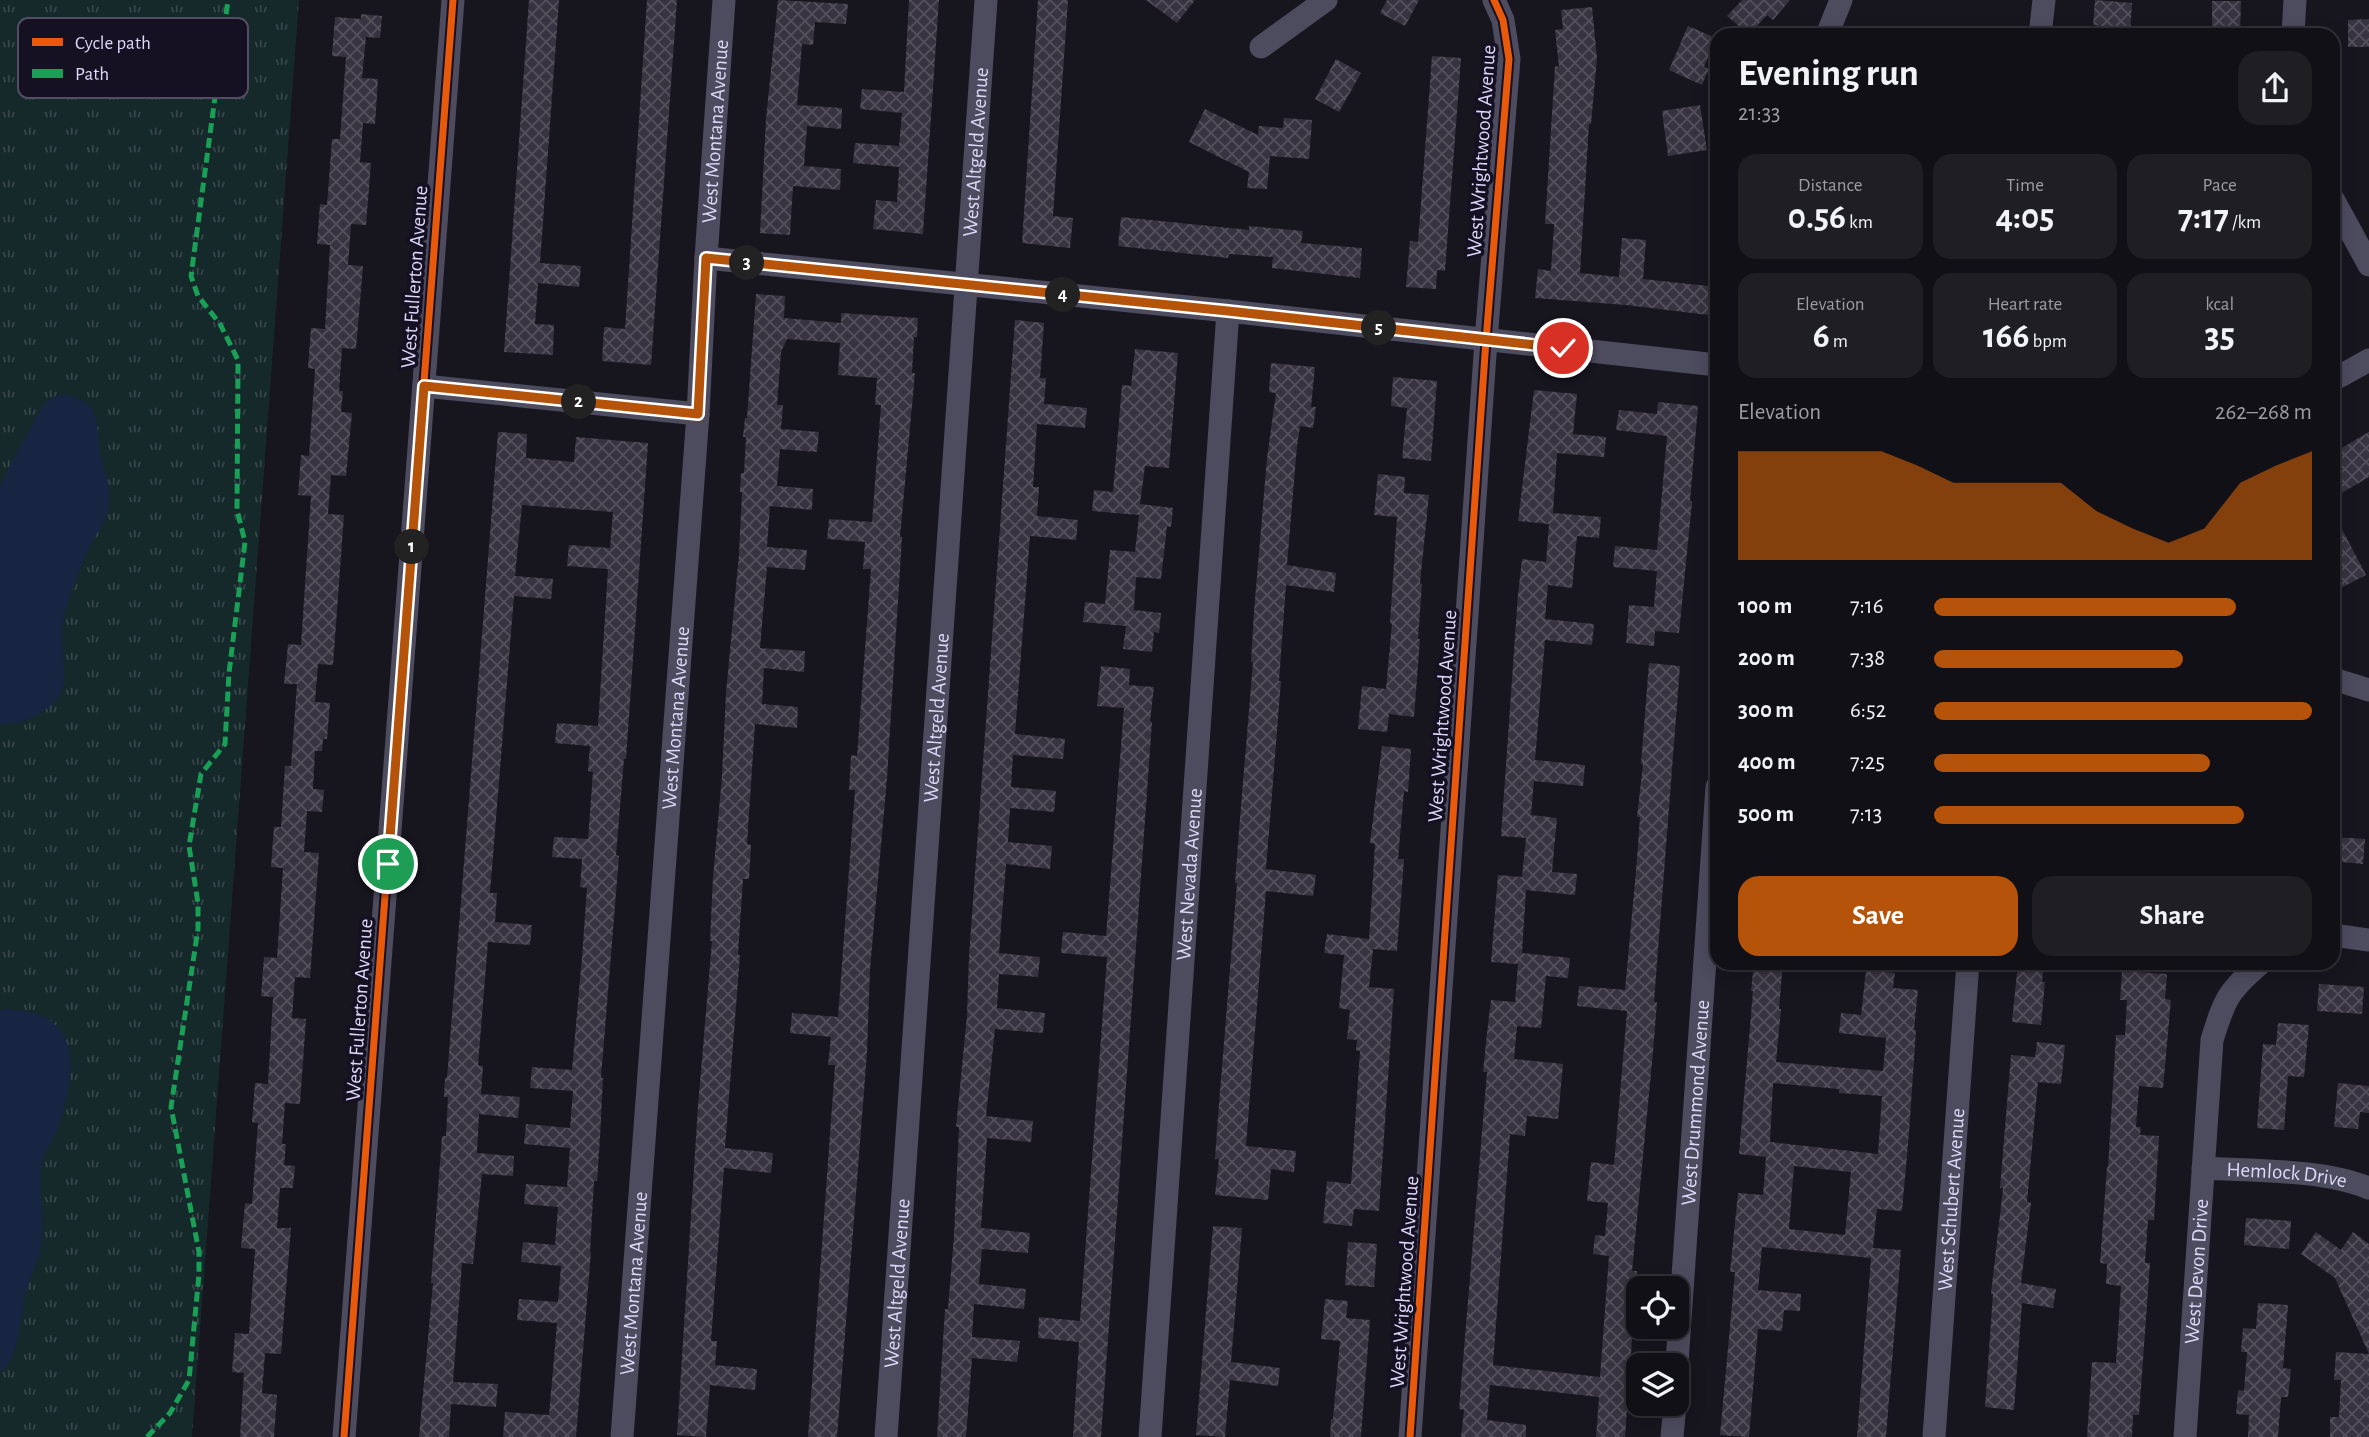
<!DOCTYPE html>
<meta charset="utf-8">
<style>
body{margin:0;font-family:"Alegreya Sans",sans-serif;background:#1e1e23;color:#f1f3f6;height:100vh;display:flex;flex-direction:column;font-size:26px;white-space:nowrap}
*{box-sizing:border-box;margin:0}
p{font-size:23px;color:#9c9da1}
.icon{flex:none;width:38px;height:38px;fill:none;stroke:currentColor;stroke-width:2;stroke-linecap:round;stroke-linejoin:round}
.map{position:relative;flex:1;overflow:hidden}
.sheet{position:absolute;left:1710px;top:28px;width:630px;height:942px;display:flex;flex-direction:column;background:#111016;border-radius:21px;box-shadow:0 4px 18px #0003,0 0 0 2px #303035}
.sheet>*{flex:none}
.buttons{position:absolute;left:1626px;top:1276px;display:grid;gap:14px}
.buttons a{display:grid;place-items:center;width:63px;height:63px;border-radius:14px;background:#111016;box-shadow:0 4px 18px #0003,0 0 0 2px #303035;font-size:35px}
.pin{position:absolute;display:grid;place-items:center;width:60px;height:60px;color:#fff;margin:-30px;border:4px solid #fff;border-radius:50%;box-shadow:0 2px 7px #0007}
.km{position:absolute;width:35px;height:35px;margin:-18px;border-radius:50%;background:#222;color:#fff;font-size:19px;line-height:35px;text-align:center}
.round{display:grid;place-items:center;flex:none;width:74px;height:74px;border-radius:21px;background:#1e1e23}
.summary{display:flex;align-items:center;justify-content:space-between;height:119px;padding:0 28px}
h1{font-size:38px;font-weight:700;line-height:52px}
.figures{display:grid;grid-template-columns:repeat(3,1fr);gap:10px;height:119px;padding:7px 28px}
.figures div{display:grid;align-content:center;border-radius:18px;background:#1e1e23;text-align:center}
.figures b{font-size:35px;font-weight:700}
.figures small{font-size:19px;font-weight:400}
.figures p{font-size:19px}
.chart{height:196px;padding:14px 28px}
.chart p{display:flex;justify-content:space-between}
.chart svg{width:100%;height:126px;margin-top:7px;fill:#b45309;opacity:.7}
.cta{display:flex;gap:14px;margin-top:auto;padding:14px 28px}
.cta a{flex:1;height:80px;border-radius:21px;background:#b45309;color:#fff;font-size:28px;font-weight:700;line-height:80px;text-align:center}
.cta a+a{background:#1e1e23;color:#f1f3f6}
ul{padding:0 28px;list-style:none;font-size:23px}
li{display:grid;grid-template-columns:112px 84px 1fr;align-items:center;height:52px}
li i{height:18px;border-radius:9px;background:#b45309}
.map>svg:first-child{display:block}
.grass{fill:url(#grass-tufts)}
.water{fill:#172543}
.building{fill:url(#building-cross-hatch);fill-rule:evenodd}
.lines{fill:none;stroke-linecap:round;stroke-linejoin:round}
.street{stroke:#4d4b5e;stroke-width:23}
.quiet{stroke:#1a9f57;stroke-width:5;stroke-dasharray:10 5;stroke-linecap:butt}
.cycleway-casing{stroke:#151122;stroke-width:11}
.cycleway{stroke:#e8590c;stroke-width:7}
.route-casing{stroke:#fff;stroke-width:14}
.route{stroke:#b45309;stroke-width:9}
.labels{text-anchor:middle;stroke-width:7;stroke-linejoin:round;paint-order:stroke}
.street-label{font-size:21px;fill:#ded8fa;stroke:#151122}
.key{fill:#151122;stroke:#514d63;stroke-width:2}
.key-label{font-size:19px;fill:#ded8fa}
</style>
<div class="map">
<svg width="2369" height="1437" viewBox="0 0 2369 1437">
<defs>
<pattern id="grass-tufts" width="24" height="20" patternUnits="userSpaceOnUse" patternTransform="scale(1.75)"><rect width="24" height="20" fill="#15282a"/><path d="M3 7l-1-3M5 7V3M7 7l1-3M15 17l-1-3M17 17v-4M19 17l1-3" fill="none" stroke="#37464a"/></pattern>
<pattern id="building-cross-hatch" width="8" height="8" patternUnits="userSpaceOnUse" patternTransform="scale(1.75)"><rect width="8" height="8" fill="#373340"/><path d="M0 0l8 8M0 8l8-8" fill="none" stroke="#54505c"/></pattern>
</defs>
<rect width="100%" height="100%" fill="#17151e"/>
<path class="grass" d="M0,0H299L192,1437H0Z"/>
<path class="water" d="M63,395C97,401 96,414 99,444C101,465 111,479 109,501C108,521 96,533 88,550C79,571 70,593 64,615C57,639 72,681 57,699C46,713 17,727 0,724V487L12,461L44,404L55,396Z
M7,1009C36,1012 61,1017 69,1049C75,1077 64,1113 53,1138C50,1146 43,1152 42,1162C38,1191 46,1225 40,1253C37,1265 30,1276 27,1288C20,1312 21,1357 0,1373V1011Z"/>
<path class="building" d="M529,0H559L540,263L581,266L579,287L538,283L535,324L554,325L553,355L504,352Z
M647,0H677L651,365L602,361L604,327L625,329Z
M778,0L848,4L846,24L815,22L813,45L802,44L797,105L842,108L841,129L807,126L804,166L841,169L840,190L793,186L790,235L760,233L766,119Z
M909,0H939L923,234L873,229L876,200L897,202L899,167L853,163L855,143L899,146L902,113L860,109L862,89L904,92Z
M1038,0H1068L1053,216L1073,218L1070,248L1022,243Z
M1146,0H1195L1177,23Z
M1387,0H1419L1405,26L1380,13Z
M1742,0H1790L1773,20L1767,15L1749,35L1727,16Z
M2095,0L2132,3L2130,35H2100L2101,26L2093,25Z
M2212,1H2241L2240,35H2212Z
M1592,7L1597,58L1591,124H1589L1580,273L1619,277L1622,238L1646,240L1643,279L1717,287V316L1626,305L1535,298L1538,269L1551,271L1554,224H1545L1555,66L1559,67L1555,30L1563,29L1561,10Z
M361,14L382,16L380,38L366,37L362,78L378,79L375,124L363,123L360,162L371,163L366,225L351,224L348,265L363,266L356,349L342,348L339,391H343L341,412L352,413L346,476L331,475L328,514L344,515L333,665L318,664L315,702L330,703L327,739H323L322,751H315L313,789L324,790L322,812L307,811L304,852L319,853L310,978L295,977L292,1018L306,1019L300,1104L285,1103L282,1144H286L284,1165L295,1166L293,1188H280L277,1228H291L284,1315L281,1354L265,1353L262,1393L277,1395L274,1437H240L244,1373L232,1372L235,1333L249,1334L255,1249L241,1248L245,1203L252,1204L258,1123L252,1122L255,1083L268,1084L273,997L261,996L264,957L277,958L283,868L271,867L274,827H281L285,766H291L297,684H284L288,644L301,645L311,496L298,495L301,455L309,456L315,369L308,368L311,328L325,329L330,245L317,244L320,204L327,205L332,139H340L346,57L332,56L335,17L361,19Z
M2369,19V47H2348V20Z
M1688,26L1716,38L1704,67L1709,69L1702,85L1669,70Z
M1432,56L1461,58L1445,271L1437,270L1436,289L1406,287L1410,241L1418,242Z
M1336,59L1361,73L1339,112L1315,99Z
M1700,105L1707,150L1668,156L1662,111Z
M1205,109L1258,135L1259,126L1283,128L1284,118L1312,120L1309,159L1270,156L1267,189L1247,188L1249,172L1189,142Z
M1121,217L1249,230V226L1303,231L1301,243L1362,248L1360,278L1272,268L1273,257L1229,254L1228,258L1118,246Z
M756,294L785,296L784,318L841,323V313L918,318L917,337H914L912,373H915L900,537H902L887,778L870,969L867,1053L837,1437H808L835,1065H828L831,1037L790,1033L792,1013L838,1017L855,790H849L851,755L857,756L871,569H863L865,542L827,539L829,519L872,522L881,405H875L877,378L838,375L840,343L787,339L781,352L777,405H783L781,429L819,432L817,452L780,449L777,486L813,489L812,510L770,506L767,547L807,550L805,570L767,567L760,648L805,651L804,672L764,668L762,704L798,707L797,728L755,724L747,844L751,845L749,879H743L738,955H740L725,1148L773,1153L771,1173L724,1168L711,1341H717L715,1365L757,1369L755,1390L710,1385L706,1437L677,1435L698,1106L712,941H710L713,877L722,776L726,693L739,554L742,492H740L741,473H744L746,437H743L745,418H747Z
M1015,320L1044,323L1040,378H1046L1044,404L1087,408L1085,428L1037,424L1033,487H1039L1037,516L1078,520L1076,540L1030,536L1015,734L1065,739L1063,759L1013,755L1011,787L1056,791L1054,812L1010,808L1008,842L1052,846L1050,869L1006,864L999,953L1040,957L1038,977L999,974L997,1008L1045,1013L1043,1033L995,1029L986,1116L1033,1121L1031,1142L987,1138L981,1228L1030,1233L1028,1253L982,1249L979,1284L1026,1289L1024,1309L974,1304L972,1337L1020,1341L1017,1362L972,1358L966,1437H937L945,1309H948L954,1235L959,1127H956L967,1015L969,956Z
M1135,349L1178,353L1169,468L1145,466L1140,504L1173,508L1171,527L1167,526L1161,579L1136,577L1134,610L1161,613L1159,633L1154,632L1152,652L1123,649L1126,626L1083,622L1085,602L1105,604L1110,550L1135,552L1139,515L1092,511L1094,490L1113,492L1122,385L1131,386Z
M1271,363L1315,367L1311,407H1316L1313,428L1300,426L1297,446L1287,565L1336,573L1334,592L1286,585L1279,681H1281L1266,869L1316,875L1313,896L1266,891L1246,1146L1296,1151L1294,1172L1271,1169L1268,1200L1215,1195L1219,1159H1215L1218,1116L1237,883H1235L1239,830L1253,662H1251L1254,611L1267,458L1276,393L1269,392Z
M1393,377L1437,381L1431,461L1402,458L1407,408L1391,406Z
M1534,390L1577,394L1573,434L1606,437L1604,457L1557,453L1553,513L1601,517L1599,538L1577,536L1572,588L1548,585L1545,619L1594,624L1592,645L1545,640L1535,760L1585,765L1583,786L1534,781L1531,815L1557,818L1552,872L1577,874L1575,895L1526,890L1522,953L1570,958L1568,978L1546,976L1541,1028L1517,1026L1514,1059L1563,1064L1558,1119L1527,1116L1525,1136L1510,1134L1493,1365L1600,1377L1609,1256L1593,1254L1595,1235L1605,1236L1608,1203L1587,1201L1591,1162L1614,1165L1627,1011L1577,1006L1579,986L1625,990L1636,871L1640,817H1637L1643,764H1641L1649,663L1680,666L1654,1002H1657L1653,1052L1632,1271H1637L1625,1437H1596L1599,1397L1490,1385L1487,1420L1526,1425V1437H1461L1464,1410L1459,1409L1487,1072H1483L1487,1033L1491,1000L1515,1002L1518,964L1491,962L1498,875L1522,877L1526,838L1501,836L1518,594L1522,559L1546,562L1549,524L1518,521Z
M1658,402L1698,406L1690,501L1692,502L1679,633L1655,631L1654,646L1626,643L1629,605L1654,607L1657,571L1613,567L1615,546L1657,550L1667,436L1616,430L1619,410L1657,414Z
M498,432L527,434L526,458L574,462L576,437L648,443L626,759H624L616,855L619,856L601,1078H603L600,1138L597,1181H594L590,1252H591L576,1437H503L505,1412L549,1415L557,1323L517,1320L519,1299L558,1302L561,1266L521,1262L523,1242L555,1245L558,1207L524,1204L526,1184L567,1187L570,1148L524,1144L526,1124L570,1128L573,1091L530,1088L532,1067L572,1070L582,957L587,888L580,887L582,859L552,857L554,837L588,839L593,772L588,771L590,746L555,743L557,723L598,726L608,569L567,566L569,545L610,548L613,512L522,505L515,576L553,579L551,599L514,596L490,893H497L495,922L532,925L530,945L488,942L478,1065L483,1066L481,1094L520,1097L518,1118L479,1114L477,1153L514,1156L513,1176L482,1174L473,1264L462,1263L453,1382L498,1384L496,1407L451,1404L449,1437H419L433,1283H431L442,1136H446L448,1097H444L445,1078H447Z
M2369,432V477L2333,498V453Z
M1378,474L1405,477L1404,493L1429,495L1420,583L1422,584L1418,639H1420L1414,717L1389,714L1387,732L1358,729L1362,686L1386,689L1392,624L1390,623L1397,517L1374,515Z
M2333,512L2366,575L2337,590L2333,581Z
M1101,666L1130,669L1129,685L1154,687L1150,721L1152,722L1101,1437H1073L1079,1342L1038,1338L1039,1317L1080,1321L1107,957L1061,953L1063,932L1106,936L1124,708L1097,706Z
M1382,746L1411,749L1408,792L1404,791L1398,859H1404L1397,951L1373,949L1369,987L1394,989L1379,1211L1354,1209L1352,1226L1323,1223L1327,1181L1351,1184L1360,1051L1356,1050L1357,1040L1347,1039L1350,1010L1339,1008L1344,955L1324,953L1327,934L1369,939L1375,844L1370,843Z
M2333,837L2365,839L2363,864L2333,861Z
M1754,962H1783L1779,1009H1781L1776,1062L1883,1071L1886,1038L1839,1033L1841,1013L1861,1015L1866,970L1895,973L1893,988L1918,990L1914,1030H1916L1909,1133L1902,1211L1877,1209L1873,1248L1901,1250L1886,1437H1857L1871,1258L1762,1247L1758,1290L1801,1294L1800,1311L1784,1310L1782,1331L1758,1329L1749,1437L1720,1435L1735,1272H1730L1738,1193L1763,1195L1766,1157L1739,1154L1753,991H1751ZM1773,1083L1839,1089V1093L1882,1096L1878,1154L1770,1142ZM1794,1166L1851,1172L1845,1235L1789,1229Z
M2018,962H2044L2042,982H2045L2041,1025L2012,1022Z
M2122,971L2167,974L2165,999L2171,1000L2163,1088L2139,1086L2136,1127H2141L2140,1135L2159,1136L2154,1220H2148L2145,1263H2150L2139,1415H2133L2132,1437H2087L2092,1362L2116,1363L2121,1286L2106,1284L2107,1264L2100,1263L2107,1167H2108L2116,1035H2125L2127,1000H2120Z
M2319,984L2364,987L2362,1014L2317,1011Z
M2278,1023L2309,1025L2304,1077L2288,1076L2284,1130L2257,1128L2263,1044L2276,1045Z
M2037,1042L2065,1045L2061,1084L2038,1082L2027,1202L2031,1203L2021,1283L2056,1289L2053,1308L2022,1303L2014,1410L1985,1407L1993,1294H1991L2003,1188H2000L2011,1055L2035,1057Z
M2338,1083L2369,1086V1113L2360,1112L2358,1129L2334,1127Z
M2246,1218L2291,1221L2289,1249L2244,1245Z
M1213,1226L1242,1228L1231,1362L1280,1368L1278,1386L1230,1380L1225,1437L1196,1435Z
M2316,1232L2341,1250L2353,1232L2369,1244V1437H2330V1417H2339L2341,1380H2334L2336,1352L2369,1354L2335,1278L2301,1254Z
M1348,1242L1377,1244L1374,1287L1345,1285Z
M1325,1299L1348,1301L1346,1318L1370,1320L1361,1437H1330L1331,1419H1333L1340,1341L1321,1339Z
M2258,1303L2288,1305L2283,1368L2291,1369L2288,1397H2281L2278,1437H2248L2249,1415L2236,1414L2238,1390L2244,1391L2247,1352H2241L2243,1328L2256,1329Z"/>
<g class="lines">
<g class="street">
<path d="M1827,35L1841,0"/>
<path d="M2040,35L2044,0"/>
<path d="M2293,35L2295,0"/>
<path d="M1261,47L1326,0"/>
<path d="M2333,199L2369,265"/>
<path d="M706,258L1228,311L1717,365"/>
<path d="M2333,380L2369,360"/>
<path d="M424,386L698,414"/>
<path d="M2333,679L2369,690"/>
<path d="M2333,935L2369,940"/>
<path id="s1" d="M2203,1168C2254,1171 2322,1169 2369,1188"/>
<path id="s2" d="M1676,1377L1717,787"/>
<path d="M344,1437L453,0"/>
<path id="s3" d="M622,1437L698,414L706,258L724,0"/>
<path id="s4" d="M886,1437L986,0"/>
<path id="s5" d="M1150,1437L1228,311"/>
<path d="M1410,1437L1486,340L1509,59L1503,20L1494,0"/>
<path d="M1672,1437L1675,1404"/>
<path id="s6" d="M1934,1437L1968,962"/>
<path id="s7" d="M2185,1437L2212,1040C2225,998 2228,991 2262,962"/>
</g>
<path class="quiet" d="M147,1437L170,1413L189,1380L199,1274V1252L171,1107L198,929V903L189,846L201,774L225,744L229,673L245,542L237,510L238,360L220,324L198,296L191,276L228,0"/>
<defs>
<path id="cycleway" d="M344,1437L453,0
M1410,1437L1486,340L1509,59L1503,20L1494,0"/>
</defs>
<use href="#cycleway" class="cycleway-casing"/>
<use href="#cycleway" class="cycleway"/>
</g>
<g class="lines">
<defs>
<path id="route" d="M388,864L424,386L698,414L706,258L1228,311L1563,348"/>
</defs>
<use href="#route" class="route-casing"/>
<use href="#route" class="route"/>
</g>
<g class="labels">
<g class="street-label">
<text dy="7" stroke="none"><textPath href="#s3" startOffset="1309">West Montana Avenue</textPath></text>
<text transform="translate(1481 151) rotate(-86)" y="7">West Wrightwood Avenue</text>
<text dy="7" stroke="none"><textPath href="#s4" startOffset="1288">West Altgeld Avenue</textPath></text>
<text transform="translate(414 277) rotate(-86)" y="7">West Fullerton Avenue</text>
<text transform="translate(1442 716) rotate(-86)" y="7">West Wrightwood Avenue</text>
<text dy="7" stroke="none"><textPath href="#s4" startOffset="721">West Altgeld Avenue</textPath></text>
<text dy="7" stroke="none"><textPath href="#s3" startOffset="721">West Montana Avenue</textPath></text>
<text dy="7" stroke="none"><textPath href="#s5" startOffset="564">West Nevada Avenue</textPath></text>
<text transform="translate(359 1010) rotate(-86)" y="7">West Fullerton Avenue</text>
<text dy="7" stroke="none"><textPath href="#s2" startOffset="275">West Drummond Avenue</textPath></text>
<text dy="7" stroke="none"><textPath href="#s1" startOffset="84">Hemlock Drive</textPath></text>
<text dy="7" stroke="none"><textPath href="#s6" startOffset="238">West Schubert Avenue</textPath></text>
<text dy="7" stroke="none"><textPath href="#s7" startOffset="166">West Devon Drive</textPath></text>
<text transform="translate(1404 1282) rotate(-86)" y="7">West Wrightwood Avenue</text>
<text dy="7" stroke="none"><textPath href="#s3" startOffset="154">West Montana Avenue</textPath></text>
<text dy="7" stroke="none"><textPath href="#s4" startOffset="154">West Altgeld Avenue</textPath></text>
</g>
</g>
<rect x="18" y="18" width="230" height="80" rx="10" class="key"/>
<rect x="32" y="38" width="31" height="8" fill="#e8590c"/>
<rect x="32" y="69" width="31" height="9" fill="#1a9f57"/>
<g class="key-label">
<text x="75" y="49">Cycle path</text>
<text x="75" y="80">Path</text>
</g>
</svg>
<div class="buttons">
<a><svg class="icon" aria-label="locate" viewBox="0 0 24 24"><circle cx="12" cy="12" r="6"/><path d="M12 2v4M12 18v4M2 12h4M18 12h4"/></svg></a>
<a><svg class="icon" aria-label="layers" viewBox="0 0 24 24"><path d="M12 4l9 5-9 5-9-5zM3 14l9 5 9-5"/></svg></a>
</div>
<div class="pin" style="left:388px;top:864px;background:#1e9e55"><svg class="icon" aria-label="arrive" viewBox="0 0 24 24"><path d="M6 21V4h12l-3 4 3 4H6"/></svg></div>
<div class="pin" style="left:1563px;top:348px;background:#d93025"><svg class="icon" aria-label="check" viewBox="0 0 24 24"><path d="M5 12l5 5 9-10"/></svg></div>
<b class="km" style="left:412px;top:547px">1</b>
<b class="km" style="left:579px;top:402px">2</b>
<b class="km" style="left:747px;top:263px">3</b>
<b class="km" style="left:1063px;top:295px">4</b>
<b class="km" style="left:1379px;top:328px">5</b>
<section class="sheet">
<div class="summary"><div><h1>Evening run</h1><p>21:33</p></div><a class="round"><svg class="icon" aria-label="share" viewBox="0 0 24 24"><path d="M12 15V3M7 8l5-5 5 5M5 13v7h14v-7"/></svg></a></div>
<div class="figures">
<div><p>Distance</p><b>0.56<small> km</small></b></div>
<div><p>Time</p><b>4:05</b></div>
<div><p>Pace</p><b>7:17<small> /km</small></b></div>
</div>
<div class="figures">
<div><p>Elevation</p><b>6<small> m</small></b></div>
<div><p>Heart rate</p><b>166<small> bpm</small></b></div>
<div><p>kcal</p><b>35</b></div>
</div>
<div class="chart"><p><span>Elevation</span>262–268 m</p>
<svg viewBox="0 0 160 44" preserveAspectRatio="none"><path d="M0 44V6L10 6L20 6L30 6L40 6L50 11L60 17L70 17L80 17L90 17L100 27L110 33L120 38L130 33L140 17L150 11L160 6V44z"/></svg>
</div>
<ul>
<li><b>100 m</b>7:16<i style="width:80%"></i></li>
<li><b>200 m</b>7:38<i style="width:66%"></i></li>
<li><b>300 m</b>6:52<i style="width:100%"></i></li>
<li><b>400 m</b>7:25<i style="width:73%"></i></li>
<li><b>500 m</b>7:13<i style="width:82%"></i></li>
</ul>
<div class="cta"><a>Save</a><a>Share</a></div>
</section>
</div>
